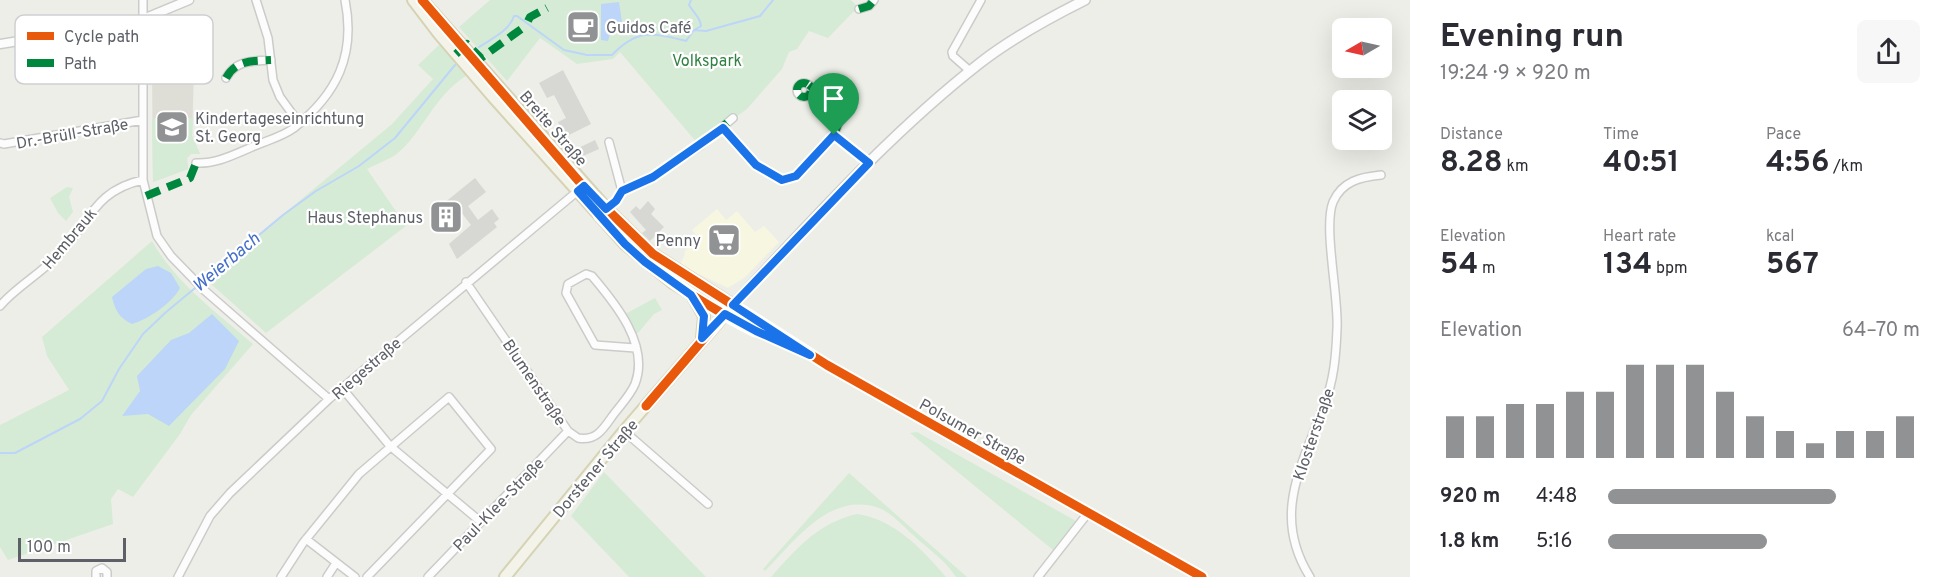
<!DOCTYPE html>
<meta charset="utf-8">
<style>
body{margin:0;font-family:Overpass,sans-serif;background:#f7f7f7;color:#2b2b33;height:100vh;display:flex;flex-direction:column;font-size:22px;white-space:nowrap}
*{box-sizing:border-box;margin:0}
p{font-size:20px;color:#7c7c81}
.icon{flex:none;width:33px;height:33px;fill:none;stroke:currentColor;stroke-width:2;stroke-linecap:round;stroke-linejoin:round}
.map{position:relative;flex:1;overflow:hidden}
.drawer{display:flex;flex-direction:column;background:#fff;width:540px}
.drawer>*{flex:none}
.needle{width:39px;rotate:261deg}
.buttons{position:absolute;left:1332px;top:18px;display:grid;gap:12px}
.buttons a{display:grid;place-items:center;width:60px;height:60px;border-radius:9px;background:#fff;box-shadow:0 6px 24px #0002;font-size:30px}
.scale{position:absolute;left:18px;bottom:15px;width:108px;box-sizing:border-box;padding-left:6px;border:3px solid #5d6067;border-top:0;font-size:16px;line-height:21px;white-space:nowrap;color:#5d6067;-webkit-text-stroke:4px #fff;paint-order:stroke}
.pin{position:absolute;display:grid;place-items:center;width:51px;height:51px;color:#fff;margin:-62px -26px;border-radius:50% 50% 50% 0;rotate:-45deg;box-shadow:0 0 6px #0007}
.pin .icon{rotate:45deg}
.round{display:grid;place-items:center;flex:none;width:63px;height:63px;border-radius:9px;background:#f7f7f7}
.summary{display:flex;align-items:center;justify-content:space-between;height:102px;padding:0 30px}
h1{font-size:33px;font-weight:700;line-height:45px}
.metrics{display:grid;grid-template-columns:repeat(3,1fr);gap:9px;height:102px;padding:6px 30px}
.metrics div{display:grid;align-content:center}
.metrics b{font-size:30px;font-weight:700}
.metrics small{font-size:16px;font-weight:400}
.metrics p{font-size:16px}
.chart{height:168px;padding:12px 30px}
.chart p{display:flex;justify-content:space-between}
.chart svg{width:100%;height:108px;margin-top:6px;stroke:#909294;stroke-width:6}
ul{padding:0 30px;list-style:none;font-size:20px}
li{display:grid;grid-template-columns:96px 72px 1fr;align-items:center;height:45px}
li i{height:15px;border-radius:8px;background:#909294}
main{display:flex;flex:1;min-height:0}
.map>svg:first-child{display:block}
.commercial{fill:#f7f6e1}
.education{fill:#deded6}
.green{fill:#d5ebd6}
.water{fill:#bcd5f8}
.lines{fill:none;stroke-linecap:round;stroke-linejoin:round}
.stream{stroke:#bcd5f8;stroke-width:2}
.building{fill:#d7d7d3}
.minor-casing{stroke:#cbccca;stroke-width:10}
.tertiary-casing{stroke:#cbccca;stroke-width:11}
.secondary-casing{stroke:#cacbca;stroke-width:12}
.primary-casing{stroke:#d6d3b5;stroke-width:14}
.minor{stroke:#fcfcfc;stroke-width:7}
.tertiary{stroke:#fcfcfc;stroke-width:8}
.secondary{stroke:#fcfcfc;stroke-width:9}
.primary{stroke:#f3f3e9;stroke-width:10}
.quiet{stroke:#00873e;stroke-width:8;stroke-dasharray:15 8;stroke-linecap:butt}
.cycleway-casing{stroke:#fff;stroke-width:13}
.cycleway{stroke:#e8590c;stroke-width:9}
.route-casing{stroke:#fff;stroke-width:12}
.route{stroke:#1a73e8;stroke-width:8}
.labels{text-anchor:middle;stroke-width:4.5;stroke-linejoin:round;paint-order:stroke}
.poi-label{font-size:16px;fill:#5d6067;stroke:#fff;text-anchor:start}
.park-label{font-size:16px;fill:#308242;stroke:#fff}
.street-label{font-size:16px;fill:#5d6067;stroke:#fff}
.water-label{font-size:18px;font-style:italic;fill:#436ec9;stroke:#fff}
.key{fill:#fff;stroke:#cecfd1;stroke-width:1.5}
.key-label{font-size:16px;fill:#5d6067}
</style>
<main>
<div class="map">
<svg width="1410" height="577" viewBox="0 0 1410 577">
<rect width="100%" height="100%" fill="#eeeee8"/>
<path class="commercial" d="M717,209L726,220L737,211L755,232L764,226L779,242L744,278L728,288L680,265L685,254L684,252L698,237L692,230Z"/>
<path class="education" d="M152,71L194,72L192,136L200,154H191L187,158L188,169L153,182Z"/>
<path class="green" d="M490,0H851L858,7L828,38L809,31L797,49L789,52L782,69L747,109L698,144L620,52L613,59L577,64L540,38L507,81L459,27Z
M440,44L466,76C435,95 422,133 397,154C388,160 376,164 367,169L406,226L266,333L202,276L239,251L392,124L433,79L418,65Z
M193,118L192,136L200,154H191L187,158L188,169L153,182L152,119Z
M67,187L73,188L69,197L73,212L66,221L58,213L50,198Z
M152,241C176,283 216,312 253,344L191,415L180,434L133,497L118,489L111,499L113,524L8,560L0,547V425L69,390L47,356L42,337Z
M655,298L662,310L654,314L638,333H635L625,314Z
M917,432L1076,521L1053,550L910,433Z
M604,472L706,577H629L571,516Z
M849,473L967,577H956C946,561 927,548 913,535C902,525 890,511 876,507C828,493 794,542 765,571L763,569Z
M857,514C894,519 922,549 946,577H771C797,548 818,523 857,514Z"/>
<path class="water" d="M619,2L623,29L611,30L608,41L601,40V4Z
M158,266L171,273L180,288C172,303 149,319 132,324C119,318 115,310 112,297L146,269Z
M212,314L239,341L225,369L169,426L148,414L122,416L140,391L137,376L171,340L189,333Z"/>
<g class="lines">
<path class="stream" d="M691,0L689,5C693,12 701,18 701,26L696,29
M479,47C493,38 509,31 514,16H517L564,50L587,55H612C638,28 653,33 686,41L694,30L706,31L760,16L773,0
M0,453H15L80,419L102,401L119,369L143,334L165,313L283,215L316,191L359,166L395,138L455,65"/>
</g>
<path class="building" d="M563,70L591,124L565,137L558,122L566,118L554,95L547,98L539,83Z
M595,140L599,149L574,160L568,153Z
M475,178L486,192L468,206L478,220L492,209L499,219L494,223L497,227L457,259L449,244L471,225L461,212L440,229L435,222L439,220L433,212Z
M648,201L655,209L651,214L664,227L650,241L642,233L646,230L630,212L636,206L640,210Z"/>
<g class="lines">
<defs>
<path id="minor" d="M143,0V180L157,236L171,256L204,290L329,399
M256,0L268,38L273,80L280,97L299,123
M859,9L869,6L874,0
M970,71L953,56L952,52L981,0
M226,78C236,60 252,61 271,60
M797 90a7 7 0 1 1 14 0a7 7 0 1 1-14 0Z
M809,85L836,107L839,122L834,135
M723,128L756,165L782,180L796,176L834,135L869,163
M609,142L622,191
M0,143L4,144L143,120
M196,163C216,164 233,155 252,147C265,141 282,137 294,128C337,94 356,55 345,0
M606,210L616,201L622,191L653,177L701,145L733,118
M466,282L568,431L578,438C595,441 602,431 611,418C618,408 630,396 635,384C650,345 615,303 592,276L586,274L568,284L566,293L595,345L635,348
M0,306C17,286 41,274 59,254C90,222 95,190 143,180
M342,388L390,446L481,522
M624,431L708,504
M306,539L355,577
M96,577V571L102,568L107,572V577
M178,577L210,516L230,493L329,399L579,190
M281,577L303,543L359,474L449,397L491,449L367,577
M327,577L336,563
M428,577L568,431
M1038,577L1088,513
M1310,577C1271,515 1302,466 1324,405C1334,381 1336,355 1337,329C1339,297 1323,227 1333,202C1342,181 1361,177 1381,175"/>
<path id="tertiary" d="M0,44L136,22L189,0"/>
<path id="secondary" d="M1085,0C1049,18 1012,38 980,63C889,134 812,221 733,305L827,365L1202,577
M725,314L781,342"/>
<path id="primary" d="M413,0L439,34L493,97L625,244L673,283L725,314
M422,0L607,209L653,254L733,305L624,431L505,577
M693,297L704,316L702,338"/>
</defs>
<use href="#minor" class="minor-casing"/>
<use href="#tertiary" class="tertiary-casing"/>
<use href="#secondary" class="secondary-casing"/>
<use href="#primary" class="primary-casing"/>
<use href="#minor" class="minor"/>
<use href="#tertiary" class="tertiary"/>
<use href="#secondary" class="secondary"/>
<use href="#primary" class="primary"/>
<path class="quiet" d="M859,9L869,6L874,0
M528,21L530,17L547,8
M456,54L467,44L481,58L524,27
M226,78C236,60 252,61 271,60
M797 90a7 7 0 1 1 14 0a7 7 0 1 1-14 0Z
M809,85L836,107L839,122L834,135
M723,128L756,165L782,180L796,176L834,135L869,163
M698,147L733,118
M146,196L190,178L196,163"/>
<defs>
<path id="cycleway" d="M422,0L583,186L653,254L827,365L1202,577
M599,215C644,267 695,300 755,331
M646,406L725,314"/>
</defs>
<use href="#cycleway" class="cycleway-casing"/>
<use href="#cycleway" class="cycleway"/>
</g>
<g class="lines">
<defs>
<path id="route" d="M723,128L756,165L782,180L796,176L834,135L869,163L733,305L810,355L756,331L725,314L702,338L704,316L691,295L645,262L625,244L578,191L584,186L606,209L616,201L622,191L653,177Z"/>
</defs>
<use href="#route" class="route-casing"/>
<use href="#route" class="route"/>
</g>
<defs>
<symbol id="cafe-square" viewBox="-11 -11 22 22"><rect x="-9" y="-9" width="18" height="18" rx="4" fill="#909294" stroke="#fff"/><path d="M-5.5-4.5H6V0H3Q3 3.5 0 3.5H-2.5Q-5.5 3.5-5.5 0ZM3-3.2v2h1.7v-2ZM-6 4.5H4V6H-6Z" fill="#fff"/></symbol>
<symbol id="school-square" viewBox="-11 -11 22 22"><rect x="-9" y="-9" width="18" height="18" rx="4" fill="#909294" stroke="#fff"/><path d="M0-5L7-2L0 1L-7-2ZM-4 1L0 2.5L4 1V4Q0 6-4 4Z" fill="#fff"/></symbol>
<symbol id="building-square" viewBox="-11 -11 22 22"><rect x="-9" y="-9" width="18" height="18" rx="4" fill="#909294" stroke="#fff"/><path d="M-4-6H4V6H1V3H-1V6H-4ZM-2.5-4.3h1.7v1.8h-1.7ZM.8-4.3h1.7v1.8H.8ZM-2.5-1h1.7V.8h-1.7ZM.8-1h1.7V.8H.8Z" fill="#fff"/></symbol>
<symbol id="supermarket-square" viewBox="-11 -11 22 22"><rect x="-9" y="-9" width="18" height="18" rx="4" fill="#909294" stroke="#fff"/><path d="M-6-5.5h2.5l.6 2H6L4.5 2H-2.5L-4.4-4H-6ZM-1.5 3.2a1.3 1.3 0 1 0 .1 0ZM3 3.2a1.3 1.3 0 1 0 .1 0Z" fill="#fff"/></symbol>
</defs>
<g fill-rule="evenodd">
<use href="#cafe-square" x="564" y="8" width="38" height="38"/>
<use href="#school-square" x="153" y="108" width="38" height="38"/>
<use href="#building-square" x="427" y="198" width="38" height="38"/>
<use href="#supermarket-square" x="705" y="221" width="38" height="38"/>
</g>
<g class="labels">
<g class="poi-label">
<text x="606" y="33">Guidos Café</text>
<text x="195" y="124">Kindertageseinrichtung<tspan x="195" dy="18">St. Georg</tspan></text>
<text x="423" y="223" text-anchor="end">Haus Stephanus</text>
<text x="701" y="246" text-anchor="end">Penny</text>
</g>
<g class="park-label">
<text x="707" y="66">Volkspark</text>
</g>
<g class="street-label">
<text transform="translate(554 128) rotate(49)" y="6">Breite Straße</text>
<text transform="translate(72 133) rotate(-10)" y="6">Dr.-Brüll-Straße</text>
<text transform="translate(69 238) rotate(-50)" y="6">Hembrauk</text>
<text transform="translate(366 368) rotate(-41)" y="6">Riegestraße</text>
<text transform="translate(535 382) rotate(56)" y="6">Blumenstraße</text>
<text transform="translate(973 431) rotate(29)" y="6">Polsumer Straße</text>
<text transform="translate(1313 434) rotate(-71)" y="6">Klosterstraße</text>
<text transform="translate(595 468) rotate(-50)" y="6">Dorstener Straße</text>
<text transform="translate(498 504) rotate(-46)" y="6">Paul-Klee-Straße</text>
</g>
<g class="water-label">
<text transform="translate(226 262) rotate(-40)" y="6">Weierbach</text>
</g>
</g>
<rect x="15" y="15" width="198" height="69" rx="9" class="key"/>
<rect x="27" y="32" width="27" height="8" fill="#e8590c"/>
<rect x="27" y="59" width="27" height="8" fill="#00873e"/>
<g class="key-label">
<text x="64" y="42">Cycle path</text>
<text x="64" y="69">Path</text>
</g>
</svg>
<div class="buttons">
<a><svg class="needle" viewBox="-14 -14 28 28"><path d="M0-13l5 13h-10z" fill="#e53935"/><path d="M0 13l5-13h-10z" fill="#7c7c81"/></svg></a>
<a><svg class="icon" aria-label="layers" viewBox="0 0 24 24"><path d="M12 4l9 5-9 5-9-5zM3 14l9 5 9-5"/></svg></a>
</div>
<div class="scale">100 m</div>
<div class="pin" style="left:834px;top:135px;background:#1e9e55"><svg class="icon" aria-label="arrive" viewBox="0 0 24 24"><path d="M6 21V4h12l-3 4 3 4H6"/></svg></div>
</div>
<section class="drawer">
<div class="summary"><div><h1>Evening run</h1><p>19:24 · 9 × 920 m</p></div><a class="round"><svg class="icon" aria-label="share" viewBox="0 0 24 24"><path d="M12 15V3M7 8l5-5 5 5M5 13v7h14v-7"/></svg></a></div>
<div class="metrics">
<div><p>Distance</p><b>8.28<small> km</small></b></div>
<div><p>Time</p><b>40:51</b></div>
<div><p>Pace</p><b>4:56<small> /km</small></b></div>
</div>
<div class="metrics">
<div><p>Elevation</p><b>54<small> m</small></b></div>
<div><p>Heart rate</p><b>134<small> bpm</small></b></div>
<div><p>kcal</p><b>567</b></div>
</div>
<div class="chart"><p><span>Elevation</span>64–70 m</p>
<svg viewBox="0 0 160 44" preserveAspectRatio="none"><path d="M5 44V27M15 44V27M25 44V22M35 44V22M45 44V17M55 44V17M65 44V6M75 44V6M85 44V6M95 44V17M105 44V27M115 44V33M125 44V38M135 44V33M145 44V33M155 44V27"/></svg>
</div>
<ul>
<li><b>920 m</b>4:48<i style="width:73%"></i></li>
<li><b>1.8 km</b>5:16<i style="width:51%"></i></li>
</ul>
</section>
</main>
